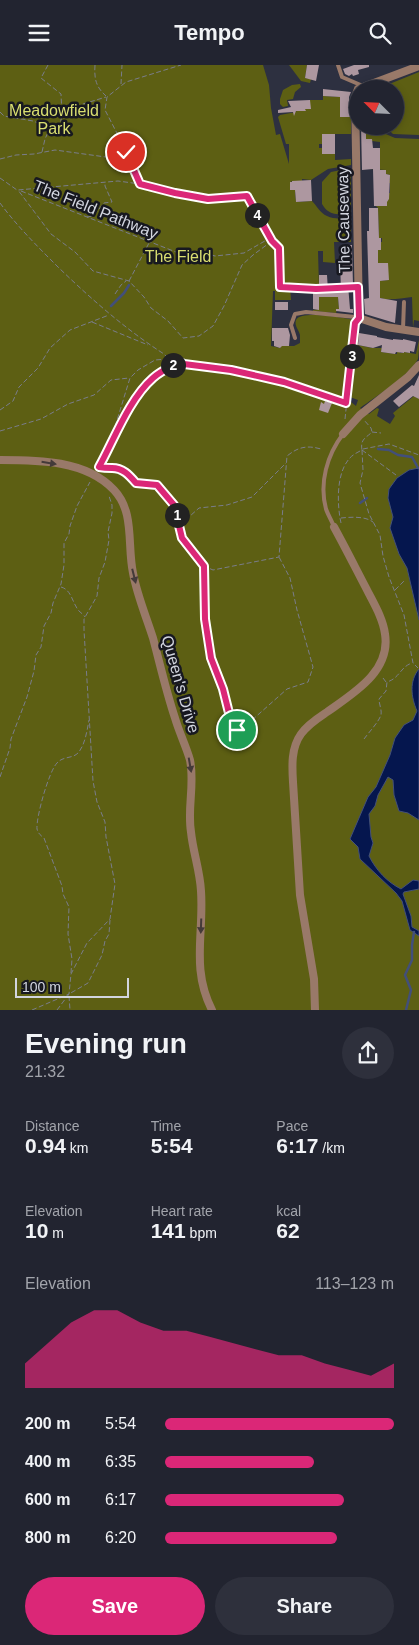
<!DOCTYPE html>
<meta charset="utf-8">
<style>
body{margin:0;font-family:Arial,sans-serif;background:#2e303c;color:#f1f3f6;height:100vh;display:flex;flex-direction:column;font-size:19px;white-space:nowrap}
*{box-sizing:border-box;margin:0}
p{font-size:16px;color:#a2a4ab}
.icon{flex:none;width:28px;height:28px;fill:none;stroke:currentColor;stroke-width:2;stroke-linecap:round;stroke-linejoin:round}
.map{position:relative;height:945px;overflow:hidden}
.side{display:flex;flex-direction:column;background:#222430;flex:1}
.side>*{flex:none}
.needle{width:32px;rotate:294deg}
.buttons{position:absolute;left:349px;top:15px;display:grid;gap:10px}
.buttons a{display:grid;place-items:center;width:55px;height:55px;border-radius:50%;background:#222430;box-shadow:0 2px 8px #0003,0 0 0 1px #3f414c;font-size:25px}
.scale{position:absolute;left:15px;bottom:12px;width:114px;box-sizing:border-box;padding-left:5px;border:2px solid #d2d5df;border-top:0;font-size:14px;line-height:18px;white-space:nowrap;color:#d2d5df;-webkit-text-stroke:4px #171820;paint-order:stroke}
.pin{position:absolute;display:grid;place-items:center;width:42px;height:42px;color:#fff;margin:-21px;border:2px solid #fff;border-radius:50%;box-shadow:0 1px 5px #0007}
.km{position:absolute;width:25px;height:25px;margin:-12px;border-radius:50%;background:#222;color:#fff;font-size:14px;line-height:25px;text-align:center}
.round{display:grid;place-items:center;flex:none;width:52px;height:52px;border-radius:26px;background:#2e303c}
.summary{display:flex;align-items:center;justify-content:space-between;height:85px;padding:0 25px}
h1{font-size:28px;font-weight:700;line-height:38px}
.metrics{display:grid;grid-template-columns:repeat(3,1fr);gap:8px;height:85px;padding:5px 25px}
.metrics div{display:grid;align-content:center}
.metrics b{font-size:21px;font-weight:700}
.metrics small{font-size:14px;font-weight:400}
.metrics p{font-size:14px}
.chart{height:140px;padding:10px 25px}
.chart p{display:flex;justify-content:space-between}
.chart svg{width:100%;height:90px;margin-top:5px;fill:#db2777;opacity:.7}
.primary-button{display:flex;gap:10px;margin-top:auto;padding:10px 25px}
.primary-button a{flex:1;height:58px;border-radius:30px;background:#db2777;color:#fff;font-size:20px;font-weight:700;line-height:58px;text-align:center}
.primary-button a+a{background:#2e303c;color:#f1f3f6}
ul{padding:0 25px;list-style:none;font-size:16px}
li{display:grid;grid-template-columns:80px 60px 1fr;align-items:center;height:38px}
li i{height:12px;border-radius:6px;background:#db2777}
header{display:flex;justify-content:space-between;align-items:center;height:65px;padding:0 25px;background:#222430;font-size:22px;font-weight:700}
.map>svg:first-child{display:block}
.green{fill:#5d5f13}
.water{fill:#05164e;stroke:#424f7a}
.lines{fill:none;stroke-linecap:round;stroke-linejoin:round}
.stream{stroke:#424f7a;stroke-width:2.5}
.building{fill:#ad97a0}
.path{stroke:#7a7d8b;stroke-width:1;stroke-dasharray:5 2.5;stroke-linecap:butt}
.lane{stroke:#997969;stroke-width:4}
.street{stroke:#997969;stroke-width:8}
.oneway{fill:#443a3a}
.route-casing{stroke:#fff;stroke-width:10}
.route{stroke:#db2777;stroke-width:6}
.labels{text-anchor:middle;stroke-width:5;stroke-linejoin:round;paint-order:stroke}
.park-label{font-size:16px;fill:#d9de70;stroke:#171820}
.street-label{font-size:16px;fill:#d2d5df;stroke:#171820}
</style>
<header><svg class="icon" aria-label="menu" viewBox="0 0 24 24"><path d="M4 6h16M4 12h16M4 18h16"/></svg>Tempo<svg class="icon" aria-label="search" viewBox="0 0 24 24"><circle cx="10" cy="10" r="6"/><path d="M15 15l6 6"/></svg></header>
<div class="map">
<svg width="419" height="945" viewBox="0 0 419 945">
<rect width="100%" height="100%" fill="#2d3040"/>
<path class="green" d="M0,0H263L269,20L271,43L276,70L280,69L289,99V79H286L278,52L280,50L296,47L297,44H301V46H305V44H310V35H323V31L340,32V52H351V69H322L323,71L322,79H319V83H322V89H335V95L351,94V100L328,104L311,115L302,114V116H292L290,118V125L300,123L295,127L296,137L312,136C317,141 320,148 327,151C335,155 343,152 351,157V177H334L335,198L323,197V186H318L319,222H290L291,235H275V226H273L271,281L280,283L281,281H294L300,278C300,275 300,273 300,270C299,265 294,261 296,255C301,245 344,253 354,255L346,333L356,341L358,335L350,332L356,268H359L358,280L372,283H382L381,287L395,289H397L398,278L400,288H404V287L416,289L419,275C419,280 419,289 418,294C410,310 375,332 360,343L369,349L377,343L379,344L377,351L390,359L395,351L393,348L414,331L419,334V945H0Z
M289,0H307L305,13L311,14L310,18L301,16Z
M419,7V70L393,69L388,64V61H395V24H377Z
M300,19L301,22L295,27L293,34L287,35L288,41L283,42L280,39V34L283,25L292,20Z
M381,67L395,73L419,74V256L414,255L413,263L412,232C401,233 390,236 380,233V216L389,215L385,201H388V198H378V185L381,184V181L372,177H382V173H379L378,143L376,141L389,134L386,128H390V118H386V115H390V110L386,109V105L370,104L369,93L380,94V77L372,76V74H366V68Z
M341,105C344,119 341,138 346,148C335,151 327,148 322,139V117L331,107Z
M344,105H351V149L347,148V147L346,115Z
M319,232H338L339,244L337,245L336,248L313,246V245L319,244Z"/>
<path class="water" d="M419,403V555L407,503L399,489L390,463L393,452L388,433L389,424L397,413L409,405Z
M419,604V755L408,748L399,746L394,730L393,715L388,712L378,730L375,741L369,749L371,772L373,778L369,791C376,805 387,817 401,824L413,815L419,816V824L404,827L403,829L411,851L412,862L419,866V871L410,865L402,836L396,828L360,794L358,782L350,774L368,732L376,722L390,690L395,673L404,660L413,655L417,646C411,632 409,616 419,604Z"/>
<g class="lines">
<path class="stream" d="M111,241L124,228L129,220
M378,384L389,385L398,390L412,392L418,403
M360,438L367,433
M406,945L411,925L405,910L412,895V880L414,867"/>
</g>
<path class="building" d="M307,0H319L316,16L305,13Z
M354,0H369V2L358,5L359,9L353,11L352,9L349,11L345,9L343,4Z
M323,24L351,27L349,32L350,52H340V32L323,31Z
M310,35L311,44H305L306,46H296L294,51L293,47L278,48V45L291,42L288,36Z
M361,61H366V74H372L373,83H380V105H386V109L390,110L389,134L387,137V141H374L373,104L362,105Z
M322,69H335V89H322Z
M311,115L312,136L296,137L295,125H290V117H292V116Z
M369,143H378L379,173H381V185H378V198H388L389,215L380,216V233L397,236L395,258L365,249L364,234L369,233L367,166H369Z
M344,180H352V182L353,220H348L350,244H353V248L336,246V244H339L338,232H319V245L313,244V226H319V210H327L328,226L341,225L340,199H345Z
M275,237H288V245H275Z
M272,263H288L290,270L289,281H282L280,283L274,281V276H272Z
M359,268L377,271V272L393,275V274L403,275V274L416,277L414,287L410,286V288L404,287V288L396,287L395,289L381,287L382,280L373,283L358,280Z
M419,310V334L413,331L399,342L393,336L412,320L414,321Z
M325,336L332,338L328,348L319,345L321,337L324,339Z"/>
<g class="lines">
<path class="path" d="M48,0L41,13L61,29L62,49
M95,0C94,14 96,22 106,31
M121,19L122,0
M0,47L4,51L33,56L51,63L60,60L62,50L83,39L106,32
M42,87L45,74L50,63
M0,94L16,90L34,89L55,85L113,93L125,87
M0,113L17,125
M140,118L121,76L105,45L107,32L126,17L181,0
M21,126L181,189L191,191L204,188L215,191L244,188L270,173
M0,138C17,161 37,181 57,201C90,233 125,264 164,289L168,293
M87,152L93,151L104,138L112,137L105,121V118
M272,176L253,190L242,200L224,241L213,261L199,271L183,273L168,256L151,243L144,232L129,216L93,206L75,187L51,169L18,125L118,116L140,119L175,128L208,134L247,131L272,176L279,183L280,222L316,224L350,222
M129,216L149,178
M297,218V223
M115,229L121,220L126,216
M92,257L148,280
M0,345L13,336L19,322L38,303L50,283L70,265L109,250
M345,354L355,260
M0,366L41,354L68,339L94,330L111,315L129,313
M372,367L381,368
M112,375C123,355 134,331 151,315C158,308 168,303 177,298
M363,384L389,379L419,390
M362,385L363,405L360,418L369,449L380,470L383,491L389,512L404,550L413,598L418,603
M362,385L396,410
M100,402C104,404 107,403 112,403C123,403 129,410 136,418L157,420L174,440L182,473L204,501L213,505L279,492L287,391C298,382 307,380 321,384
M99,403L110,378L130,313L138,305L155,295L168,294L184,299L231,305L284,317L346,338
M341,453C351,452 365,451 373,457
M341,458C337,440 336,409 349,394C352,390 358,387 362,385C360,374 366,373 372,367L371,363L364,355
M180,460L199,443L227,440L252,432L286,398
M204,501L205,554L211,593L223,624L230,652L237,665L251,656L287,624L308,617L313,602L297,545L290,513L279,492
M61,522C72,525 72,538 79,546C81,548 84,550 85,552
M395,525L405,515
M383,613L386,617
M364,674C369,667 378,658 381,650C382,645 379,639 379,634L386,626L387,617C400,613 400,602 412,598
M0,712L10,683L11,674L27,632L34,606L36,590L41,582L44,561L51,548L53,538L61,519L64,500V478L69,469L70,461L77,441L90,417
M71,908L72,894L68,869L69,842L63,829L62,821L44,773C40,770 38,768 37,764C36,752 49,706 57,698C63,691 72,694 78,688C85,680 87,666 89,655
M69,931L70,945
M32,945L69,929L71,909L87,878L110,854L115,819L106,772L105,757L97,737L93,716L84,565V554L97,531L99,513L105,497L109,475L108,467L112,448V440L109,431
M57,945L69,929L88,918L102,890L105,876L109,869L110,855"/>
<path class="lane" d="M338,0L342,12L363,21
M403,264L404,237
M295,273L291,260L295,249L306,247L355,252L359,251
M334,462C332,456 328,450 326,444C319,418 327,390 343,369"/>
<path class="street" d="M358,24L355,32L359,253L386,262L419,267
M358,24L419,1
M343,369L360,350L408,312L419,300
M0,395C38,395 86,395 114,425C135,447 127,480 133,508C137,530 146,551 153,573C160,599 166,626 175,653C179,667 186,681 190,695C195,719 187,743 191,767C193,787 200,806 201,826C204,869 191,904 212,945
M315,945L314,914L300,830L293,717C292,701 291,683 301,669C308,659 318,653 327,647C354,628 391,606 385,569C383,553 373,537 366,523C355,502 345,482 334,462"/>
</g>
<defs><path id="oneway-solid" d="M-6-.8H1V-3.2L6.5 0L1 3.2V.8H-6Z" transform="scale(1.25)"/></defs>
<g class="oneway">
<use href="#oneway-solid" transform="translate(49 398) rotate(9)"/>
<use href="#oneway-solid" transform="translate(134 511) rotate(76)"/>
<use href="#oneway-solid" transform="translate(190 700) rotate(80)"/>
<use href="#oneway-solid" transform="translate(201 861) rotate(92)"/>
</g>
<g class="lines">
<defs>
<path id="route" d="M126,87L140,119L175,128L208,134L247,131L272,176L279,183L280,222L316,224L358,222L359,253L355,258L346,338L284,317L231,305L184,299L179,297C170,302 161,306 153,313C129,334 114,375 99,402C104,403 107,403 112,403C123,403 129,410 136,418L157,420L174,440L182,473L204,501L205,554L211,593L223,624L230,652L237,665"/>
</defs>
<use href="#route" class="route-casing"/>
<use href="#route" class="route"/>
</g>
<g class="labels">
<g class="park-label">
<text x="54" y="51">Meadowfield<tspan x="54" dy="18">Park</tspan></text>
<text x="178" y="197">The Field</text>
</g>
<g class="street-label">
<text transform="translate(96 144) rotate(22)" y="6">The Field Pathway</text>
<text transform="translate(343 155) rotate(-91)" y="6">The Causeway</text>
<text transform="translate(181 619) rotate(74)" y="6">Queen's Drive</text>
</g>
</g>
</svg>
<div class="buttons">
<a><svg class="needle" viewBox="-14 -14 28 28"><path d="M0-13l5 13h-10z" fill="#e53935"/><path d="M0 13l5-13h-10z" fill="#a2a4ab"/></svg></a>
</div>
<div class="scale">100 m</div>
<div class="pin" style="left:237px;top:665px;background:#1e9e55"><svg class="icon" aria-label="arrive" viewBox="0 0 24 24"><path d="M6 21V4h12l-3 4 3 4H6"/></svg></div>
<div class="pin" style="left:126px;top:87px;background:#d93025"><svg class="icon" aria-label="check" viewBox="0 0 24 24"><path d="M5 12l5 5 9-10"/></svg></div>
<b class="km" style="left:177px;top:450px">1</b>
<b class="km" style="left:173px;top:300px">2</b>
<b class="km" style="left:352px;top:291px">3</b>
<b class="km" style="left:257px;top:150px">4</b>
</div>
<section class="side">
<div class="summary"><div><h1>Evening run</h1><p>21:32</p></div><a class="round"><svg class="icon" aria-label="share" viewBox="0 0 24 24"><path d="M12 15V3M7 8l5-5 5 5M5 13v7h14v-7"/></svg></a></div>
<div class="metrics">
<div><p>Distance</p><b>0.94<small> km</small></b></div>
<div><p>Time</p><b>5:54</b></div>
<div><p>Pace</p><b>6:17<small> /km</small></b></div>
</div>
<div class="metrics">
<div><p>Elevation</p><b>10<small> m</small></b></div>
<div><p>Heart rate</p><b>141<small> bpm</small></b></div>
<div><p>kcal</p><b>62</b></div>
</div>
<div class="chart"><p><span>Elevation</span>113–123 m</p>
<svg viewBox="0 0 160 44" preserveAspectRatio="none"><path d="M0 44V32L10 22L20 12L30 6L40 6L50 12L60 16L70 16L80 19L90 22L100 25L110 28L120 28L130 32L140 35L150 38L160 32V44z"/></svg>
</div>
<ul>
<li><b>200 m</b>5:54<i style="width:100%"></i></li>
<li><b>400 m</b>6:35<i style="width:65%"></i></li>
<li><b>600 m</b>6:17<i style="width:78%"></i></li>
<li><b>800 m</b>6:20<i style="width:75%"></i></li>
</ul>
<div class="primary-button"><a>Save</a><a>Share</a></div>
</section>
